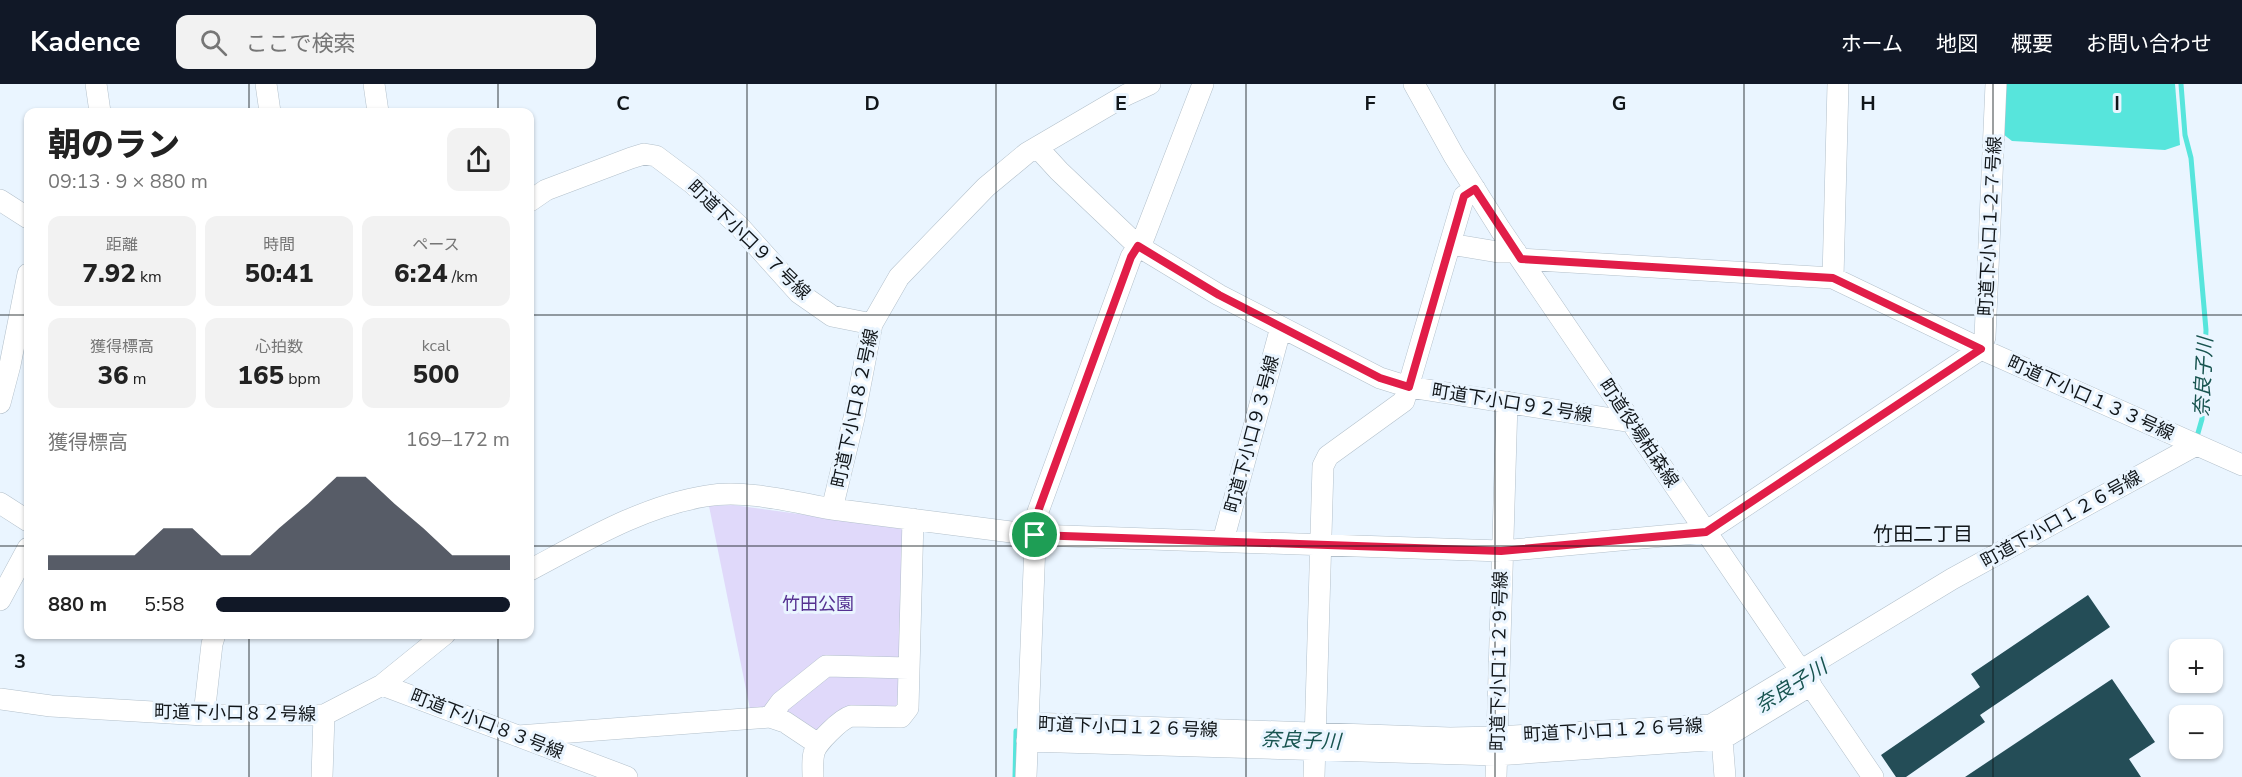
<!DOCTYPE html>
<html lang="ja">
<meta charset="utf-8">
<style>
body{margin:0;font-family:"Nunito Sans","Noto Sans JP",sans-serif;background:#f2f2f2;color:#222;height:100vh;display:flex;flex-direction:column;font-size:22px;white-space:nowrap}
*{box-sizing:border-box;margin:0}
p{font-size:20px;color:#767676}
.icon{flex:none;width:33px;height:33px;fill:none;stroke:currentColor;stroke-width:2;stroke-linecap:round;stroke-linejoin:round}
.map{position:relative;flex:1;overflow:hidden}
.side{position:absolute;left:24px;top:24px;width:510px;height:531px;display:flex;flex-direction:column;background:#fff;border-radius:12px;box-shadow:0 2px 4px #0004}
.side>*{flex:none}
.buttons{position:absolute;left:2169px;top:555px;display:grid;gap:12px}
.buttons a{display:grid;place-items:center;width:54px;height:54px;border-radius:12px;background:#fff;box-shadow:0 2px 4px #0004;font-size:30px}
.pin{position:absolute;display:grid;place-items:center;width:51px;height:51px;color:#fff;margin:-26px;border:3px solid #fff;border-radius:50%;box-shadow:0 2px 6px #0007}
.round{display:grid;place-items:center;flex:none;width:63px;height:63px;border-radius:12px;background:#f2f2f2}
.overview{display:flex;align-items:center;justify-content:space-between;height:102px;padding:0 24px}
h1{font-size:33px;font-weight:800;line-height:45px}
.figures{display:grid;grid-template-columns:repeat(3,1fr);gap:9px;height:102px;padding:6px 24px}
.figures div{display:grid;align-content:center;border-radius:12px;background:#f2f2f2;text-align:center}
.figures b{font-size:26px;font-weight:800}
.figures small{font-size:16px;font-weight:400}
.figures p{font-size:16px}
.chart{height:168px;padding:12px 24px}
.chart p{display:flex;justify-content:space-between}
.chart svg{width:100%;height:108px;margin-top:6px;fill:#111827;opacity:.7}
ul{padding:0 24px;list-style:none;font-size:20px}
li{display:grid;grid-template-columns:96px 72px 1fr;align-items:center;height:45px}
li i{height:15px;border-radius:8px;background:#111827}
header{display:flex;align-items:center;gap:36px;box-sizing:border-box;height:84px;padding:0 30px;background:#111827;color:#fff}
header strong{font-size:28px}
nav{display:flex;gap:33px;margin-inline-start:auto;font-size:21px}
.search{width:420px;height:54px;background:#f2f2f2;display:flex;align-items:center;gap:15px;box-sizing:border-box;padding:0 21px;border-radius:12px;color:#767676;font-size:22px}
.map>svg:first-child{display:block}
.green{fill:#e0d9fa}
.water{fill:#57e5dc}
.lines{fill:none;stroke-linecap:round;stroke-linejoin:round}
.stream{stroke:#57e5dc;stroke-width:5}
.building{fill:#244d57}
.minor-casing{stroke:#b3c0cb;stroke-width:22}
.minor{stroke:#fff;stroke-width:21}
.route-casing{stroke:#fff;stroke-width:12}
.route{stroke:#e11d48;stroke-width:8}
.grid{fill:none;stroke:#11161a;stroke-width:1.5;stroke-opacity:0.55}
.labels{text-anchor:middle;stroke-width:6;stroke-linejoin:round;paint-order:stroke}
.street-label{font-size:18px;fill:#11161a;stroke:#eaf5ff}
.park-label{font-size:18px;fill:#543091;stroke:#eaf5ff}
.water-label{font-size:20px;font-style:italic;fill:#185450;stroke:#eaf5ff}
.neighbourhood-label{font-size:20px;fill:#11161a;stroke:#eaf5ff}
.grid-label{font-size:20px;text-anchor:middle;font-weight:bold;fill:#11161a;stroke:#eaf5ff;stroke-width:6;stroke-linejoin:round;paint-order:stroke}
</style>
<header>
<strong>Kadence</strong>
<div class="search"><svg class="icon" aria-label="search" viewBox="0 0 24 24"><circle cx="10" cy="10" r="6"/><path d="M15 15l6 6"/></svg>ここで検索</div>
<nav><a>ホーム</a><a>地図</a><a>概要</a><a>お問い合わせ</a></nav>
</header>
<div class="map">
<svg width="2242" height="693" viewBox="0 0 2242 693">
<rect width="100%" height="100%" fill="#eaf5ff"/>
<path class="green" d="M733,421L902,444L908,450L901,623L823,649L750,625L709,422Z"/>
<path class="water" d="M2005,0H2175L2180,61L2165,66L2012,57L2003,50Z"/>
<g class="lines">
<path class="stream" d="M2181,0L2185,51L2191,74L2206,246L2202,335L2196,356
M1015,693L1016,647H1024"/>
</g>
<path class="building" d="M2088,511L2110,543L1980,631L1985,638L1906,693H1896L1881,671L1980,603L1971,590Z
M2112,595L2155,658L2129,675L2141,693H1965Z"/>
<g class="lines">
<defs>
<path id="minor" d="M96,0L100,28
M266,0L270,28
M374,0L378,28
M1414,0L1454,72L1500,145L1873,693
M1037,63L1059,87L1138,162L1219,211L1380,294L1409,303L1632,338
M0,116L28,134
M530,117L546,106L631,74L644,70L656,72L692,99L739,142L799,209L832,232L872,240
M1450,160L1498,168H1516
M1521,175L1833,194L1981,265L2242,381
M1833,194L1838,0
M0,319L10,281L28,190
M0,419L28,437
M832,425L1035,451L1501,467L1706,448L1981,265L1985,253L1996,0
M1223,457L1281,243
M530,486C585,457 643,422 706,412C745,405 793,418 832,425L854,334L872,240L899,193L986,103L1027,69L1126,11L1150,0
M0,516L28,464
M382,601L627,693
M0,615L51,622L204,631H324L382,601L445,550
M204,631L212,560L215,550
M770,633L781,618L826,582L909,584
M1028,639L1450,654L1497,653L1711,641L1952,495L2196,361
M518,652L770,633L785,638L818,660
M1722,655L1725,693
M1027,657L1496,671L1722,655L1811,601
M322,693L324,631
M813,693C813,685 812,676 814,669C816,659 841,635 851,632L901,633L908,624L913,435
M1026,693L1036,433L1131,173L1144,153L1203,0
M1314,693L1323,382L1328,372L1404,317L1464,112L1475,105
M1496,693L1507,318"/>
</defs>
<use href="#minor" class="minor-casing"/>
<use href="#minor" class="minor"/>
</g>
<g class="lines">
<defs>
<path id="route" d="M1475,105L1521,175L1833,194L1981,265L1706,448L1501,467L1035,451L1036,433L1131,173L1138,162L1219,211L1380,294L1409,303L1464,112Z"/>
</defs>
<use href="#route" class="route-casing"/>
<use href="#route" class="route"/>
</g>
<path class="grid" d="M249,0V28M498,0V28M747,0V693M996,0V693M1246,0V693M1495,0V693M1744,0V693M1993,0V693M0,231H28M530,231H2242M0,462H28M530,462H2242M249,550V693M498,550V693"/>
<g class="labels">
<g class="street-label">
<text transform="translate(1990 142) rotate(-87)" y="6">町道下小口１２７号線</text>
<text transform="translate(749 156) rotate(44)" y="6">町道下小口９７号線</text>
<text transform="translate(2091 314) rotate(24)" y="6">町道下小口１３３号線</text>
<text transform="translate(1512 319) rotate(9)" y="6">町道下小口９２号線</text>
<text transform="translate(855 324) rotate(-78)" y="6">町道下小口８２号線</text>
<text transform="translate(1639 349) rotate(56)" y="6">町道役場柏森線</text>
<text transform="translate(1252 350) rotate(-75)" y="6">町道下小口９３号線</text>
<text transform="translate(2061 435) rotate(-29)" y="6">町道下小口１２６号線</text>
<text transform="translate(1499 577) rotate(-89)" y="6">町道下小口１２９号線</text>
<text transform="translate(235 629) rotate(1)" y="6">町道下小口８２号線</text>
<text transform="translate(487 640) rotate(21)" y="6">町道下小口８３号線</text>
<text transform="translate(1128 643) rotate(2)" y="6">町道下小口１２６号線</text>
<text transform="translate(1613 646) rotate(-3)" y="6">町道下小口１２６号線</text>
</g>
<g class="park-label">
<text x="818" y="526">竹田公園</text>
</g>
<g class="water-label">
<text transform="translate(2203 293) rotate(-87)" y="7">奈良子川</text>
<text transform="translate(1791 602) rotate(-32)" y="7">奈良子川</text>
<text transform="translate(1301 656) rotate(2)" y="7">奈良子川</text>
</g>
<g class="neighbourhood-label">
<text x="1923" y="457">竹田二丁目</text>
</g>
</g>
<g class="grid-label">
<text x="623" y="26">C</text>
<text x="872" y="26">D</text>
<text x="1121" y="26">E</text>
<text x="1370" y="26">F</text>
<text x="1619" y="26">G</text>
<text x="1868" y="26">H</text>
<text x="2117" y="26">I</text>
<text x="20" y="584">3</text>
</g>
</svg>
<div class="buttons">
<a>+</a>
<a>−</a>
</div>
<div class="pin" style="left:1035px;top:451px;background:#1e9e55"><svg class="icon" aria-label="arrive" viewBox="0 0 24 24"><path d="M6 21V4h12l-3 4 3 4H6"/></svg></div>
<section class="side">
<div class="overview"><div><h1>朝のラン</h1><p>09:13 · 9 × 880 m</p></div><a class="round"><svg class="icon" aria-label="share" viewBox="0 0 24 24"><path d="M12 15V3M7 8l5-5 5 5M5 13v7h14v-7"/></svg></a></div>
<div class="figures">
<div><p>距離</p><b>7.92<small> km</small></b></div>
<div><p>時間</p><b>50:41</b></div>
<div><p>ペース</p><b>6:24<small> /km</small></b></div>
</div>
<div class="figures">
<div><p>獲得標高</p><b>36<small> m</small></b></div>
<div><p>心拍数</p><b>165<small> bpm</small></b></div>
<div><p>kcal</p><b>500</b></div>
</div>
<div class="chart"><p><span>獲得標高</span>169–172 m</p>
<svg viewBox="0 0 160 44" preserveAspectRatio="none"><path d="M0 44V38L10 38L20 38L30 38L40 27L50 27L60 38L70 38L80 27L90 17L100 6L110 6L120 17L130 27L140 38L150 38L160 38V44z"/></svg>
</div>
<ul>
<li><b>880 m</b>5:58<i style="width:100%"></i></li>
</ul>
</section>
</div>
